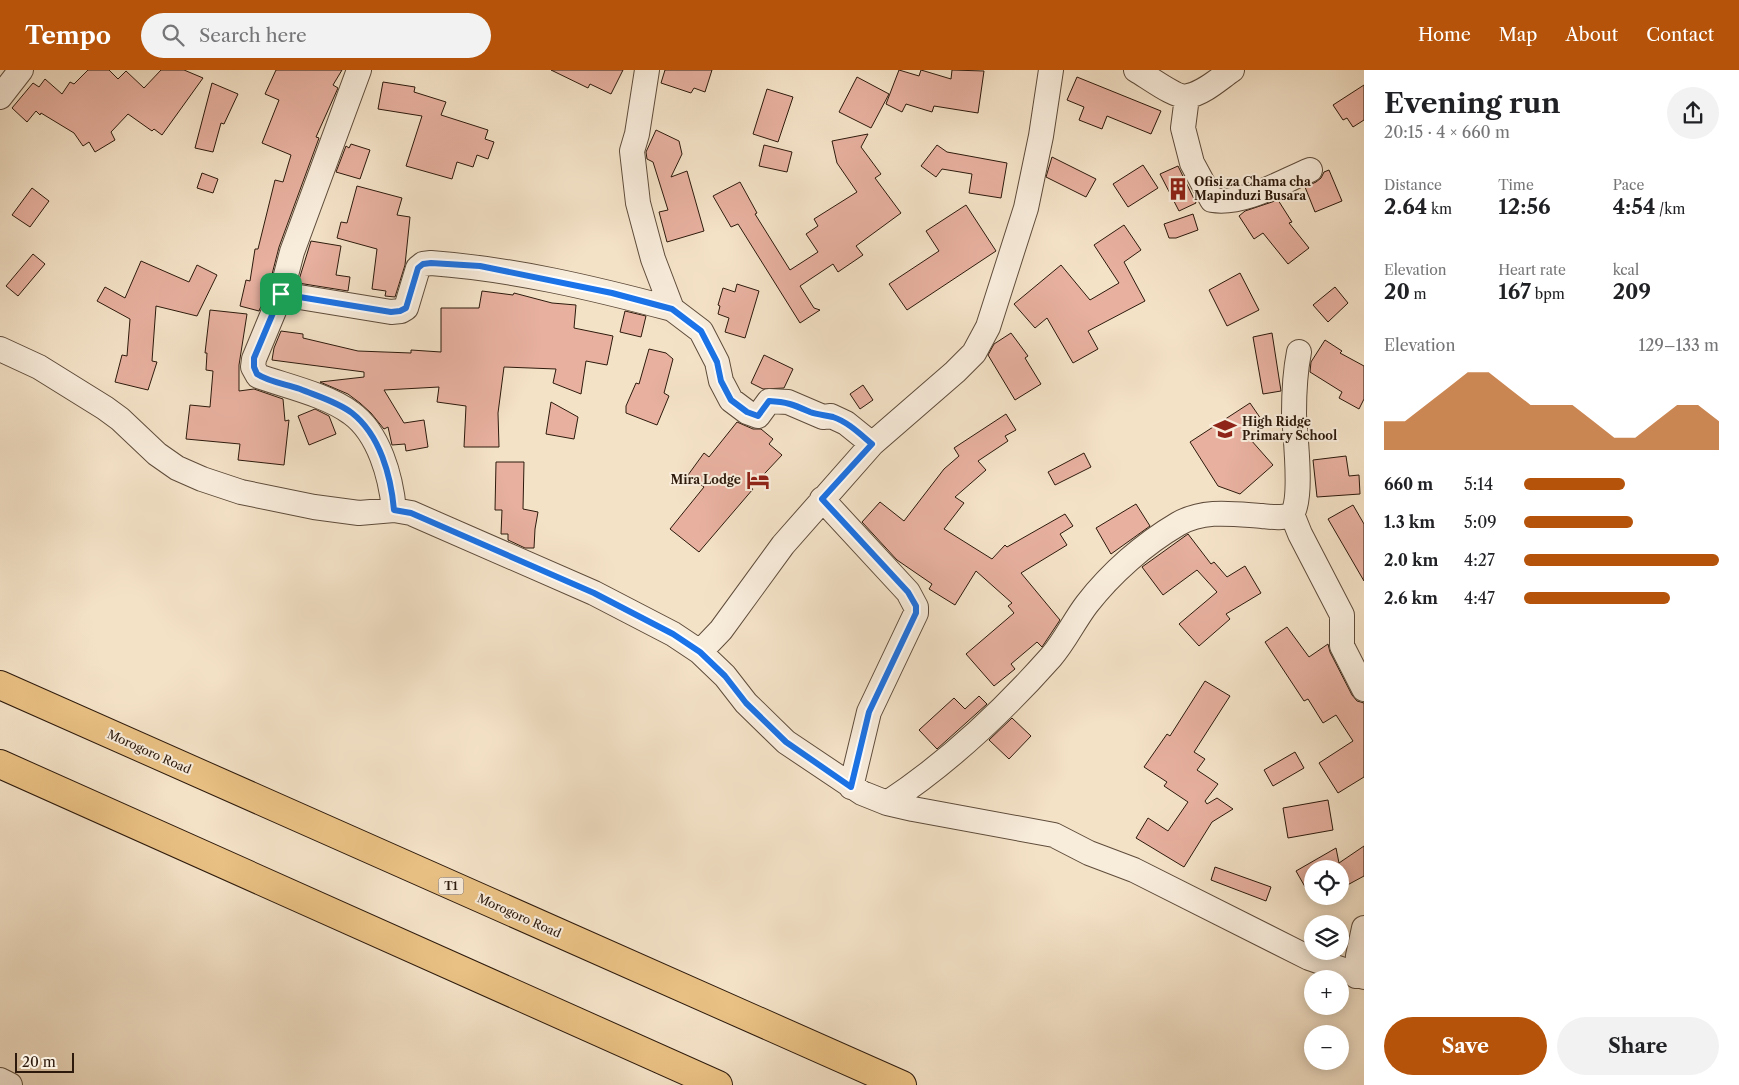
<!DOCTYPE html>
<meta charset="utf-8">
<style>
body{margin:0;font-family:"Libre Caslon Text",serif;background:#f2f2f2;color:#202124;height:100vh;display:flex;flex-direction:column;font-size:19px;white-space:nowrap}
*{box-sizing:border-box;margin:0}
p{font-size:16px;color:#757577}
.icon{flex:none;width:28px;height:28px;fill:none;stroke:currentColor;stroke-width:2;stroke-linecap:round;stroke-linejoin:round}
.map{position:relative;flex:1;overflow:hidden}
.side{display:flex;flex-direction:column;background:#fff;width:375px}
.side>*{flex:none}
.buttons{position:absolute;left:1304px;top:790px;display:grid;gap:10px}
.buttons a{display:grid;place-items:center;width:45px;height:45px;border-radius:50%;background:#fff;box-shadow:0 2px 12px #0003;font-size:25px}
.scale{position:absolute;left:15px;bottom:12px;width:59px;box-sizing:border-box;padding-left:5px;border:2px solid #2d1a0c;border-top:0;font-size:14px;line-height:18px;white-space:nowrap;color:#2d1a0c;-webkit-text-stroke:4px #f8ecdb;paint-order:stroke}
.pin{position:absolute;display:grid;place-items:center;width:42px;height:42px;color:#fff;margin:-21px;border-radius:10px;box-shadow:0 2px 8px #0006}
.round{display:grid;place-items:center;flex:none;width:52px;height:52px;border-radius:26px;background:#f2f2f2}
.headline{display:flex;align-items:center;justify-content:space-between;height:85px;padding:0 20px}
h1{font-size:28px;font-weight:800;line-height:38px}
.stats{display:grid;grid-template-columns:repeat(3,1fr);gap:8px;height:85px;padding:5px 20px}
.stats div{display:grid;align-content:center}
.stats b{font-size:21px;font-weight:800}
.stats small{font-size:14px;font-weight:400}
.stats p{font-size:14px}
.chart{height:140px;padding:10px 20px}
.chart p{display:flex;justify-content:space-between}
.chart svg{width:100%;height:90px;margin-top:5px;fill:#b45309;opacity:.7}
.cta{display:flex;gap:10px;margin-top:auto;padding:10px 20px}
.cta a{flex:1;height:58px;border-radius:30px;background:#b45309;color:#fff;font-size:20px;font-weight:800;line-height:58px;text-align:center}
.cta a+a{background:#f2f2f2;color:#202124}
ul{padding:0 20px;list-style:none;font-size:16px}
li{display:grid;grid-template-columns:80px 60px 1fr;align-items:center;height:38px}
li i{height:12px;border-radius:6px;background:#b45309}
header{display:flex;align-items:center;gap:30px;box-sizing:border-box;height:70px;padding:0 25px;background:#b45309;color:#fff}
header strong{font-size:24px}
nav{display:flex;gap:28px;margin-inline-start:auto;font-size:18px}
.search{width:350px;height:45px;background:#f2f2f2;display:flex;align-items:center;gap:12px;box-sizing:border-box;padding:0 18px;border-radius:28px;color:#757577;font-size:19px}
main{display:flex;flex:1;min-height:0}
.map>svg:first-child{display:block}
.building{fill:#e7b09f;stroke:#2d1a0c}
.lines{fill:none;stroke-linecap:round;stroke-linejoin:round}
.minor-casing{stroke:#5f4c3b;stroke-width:26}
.trunk-casing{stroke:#2d1a0c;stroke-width:30}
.minor{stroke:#f8ecdb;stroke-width:24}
.trunk{stroke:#eac184;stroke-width:28}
.route-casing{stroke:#fff;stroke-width:10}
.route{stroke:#1a73e8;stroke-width:6}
.labels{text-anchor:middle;stroke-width:4;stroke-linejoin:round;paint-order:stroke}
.shield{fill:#f8ecdb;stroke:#6a594a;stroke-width:1}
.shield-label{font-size:11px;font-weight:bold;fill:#2d1a0c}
.poi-label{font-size:12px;font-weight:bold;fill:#2d1a0c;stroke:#f8ecdb;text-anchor:start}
.street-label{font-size:12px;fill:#2d1a0c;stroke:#f8ecdb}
</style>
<header>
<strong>Tempo</strong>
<div class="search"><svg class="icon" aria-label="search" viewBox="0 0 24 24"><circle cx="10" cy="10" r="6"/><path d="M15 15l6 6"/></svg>Search here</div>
<nav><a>Home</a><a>Map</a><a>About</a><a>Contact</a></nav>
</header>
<main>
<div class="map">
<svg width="1364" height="1015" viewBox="0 0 1364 1015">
<rect width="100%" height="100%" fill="#f4e2c7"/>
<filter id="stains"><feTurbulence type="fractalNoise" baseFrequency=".004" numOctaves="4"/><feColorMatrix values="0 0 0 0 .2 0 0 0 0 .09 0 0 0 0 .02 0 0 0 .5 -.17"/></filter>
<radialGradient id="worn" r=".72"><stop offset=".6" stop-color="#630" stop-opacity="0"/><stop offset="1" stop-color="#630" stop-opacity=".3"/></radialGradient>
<path class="building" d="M88,0H109L118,9L126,1L144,18L161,0H184L203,8L162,65L154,59L152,61L128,44L111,62L115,70L95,82L89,72L83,76L74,63L41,43L40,45L36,41L27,52L12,38L33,13L39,17L45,9L62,24L70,12L74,14Z
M276,0H342L333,15L338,18L316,67L319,68L279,177L268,220L259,241L240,236L246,210L250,211L255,179H258L275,110L283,112L291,85L262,73L279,30L265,24Z
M551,0H623L611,24L590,14L588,18Z
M665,0H712L705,22L694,18L691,23L661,13Z
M899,0L919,6L921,0L951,9L952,0L984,1L978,43L934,36L932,42L906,34L902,42L886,34Z
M857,7L889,24L871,58L839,42Z
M1077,7L1161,41L1151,64L1107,46L1102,59L1079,50L1084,37L1067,30Z
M383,12L415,17L414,22L446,32L441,45L488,60L485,69L494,72L488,89L477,85L473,97L457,92L452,109L406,96L422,46L378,39Z
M212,13L238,24L224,54L221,53L213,82L195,78Z
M1364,15V50L1353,57L1347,48L1343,50L1333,35Z
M767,19L793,27L778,72L753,64Z
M656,60L679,71L682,84L671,107L687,101L704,161L667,172L659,142L668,140L653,92L647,89L646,82Z
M868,64L861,77L881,104L875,108L901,143L856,176L863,185L838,202L833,194L800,216L814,238L820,240L800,253L738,154L731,157L713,126L740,112L757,143L755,144L790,200L818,182L806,164L818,156L814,149L857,122L837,93L832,71Z
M351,74L370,80L360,109L336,102L346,76L349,78Z
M764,75L792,82L787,102L759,96Z
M937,75L947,82L1007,93L1001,128L969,123L972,104L942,99L936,107L921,96Z
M1052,87L1096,109L1086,127L1046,107Z
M1143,95L1158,118L1128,137L1113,114Z
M1178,96L1196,133L1179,141L1160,104Z
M1329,100L1342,131L1315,142L1305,117L1316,112L1321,108L1324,102Z
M202,103L218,109L213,123L197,118Z
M357,116L402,128L397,145L410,147L405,195L395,227L385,226L386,221L372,219L377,179L337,168L341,152L347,153Z
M32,118L49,131L30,157L12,145Z
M1278,130L1292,152L1289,153L1309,178L1288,194L1263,163L1254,169L1239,146L1245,141Z
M966,135L996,181L907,240L889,214L939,181L926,161Z
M1193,144L1198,160L1176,168H1169L1164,154Z
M1124,155L1141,180L1124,192L1145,231L1088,261L1098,279L1073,293L1047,248L1035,258L1014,234L1061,195L1090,230L1119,213L1094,175Z
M311,171L341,176L336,205L350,207L348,221L298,213Z
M33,184L45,194L18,226L6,216Z
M141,191L189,212L197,195L217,205L197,246L156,236L152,291L157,292L148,320L115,312L122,285L127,286L130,249L97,231L105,217L125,228Z
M1240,203L1259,240L1227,256L1209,220Z
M737,214L759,221L745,268L725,262L729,248L718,244L720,236L718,235L723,218L735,222Z
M1335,217L1348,233L1328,252L1313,235Z
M482,221L513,225L514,223L552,233L576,235L574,258L613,266L607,295L586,291L581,324L553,313L556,299L504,297L498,343L499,377H464L466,336L437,332L439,317L384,320L404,353L424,350L428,377L406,381L405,374L392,375L388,357L384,359L371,343L360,333L348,324L320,312L364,307V302L272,290L274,278L281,261L303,264V268L358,281L411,283V280L441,282V238H479Z
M210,240L247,244L239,295V321L254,319L283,329L285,351L289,350L284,395L238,390L240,374L186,369L190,335L210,337L213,301L206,300L207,283H205Z
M625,241L646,246L641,267L620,262Z
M1011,263L1028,286L1025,288L1041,314L1015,330L988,285L994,274Z
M1272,263L1281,321L1263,324L1253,267Z
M1325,270L1342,281L1340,283L1364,296V329L1359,339L1339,328L1342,322L1310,302L1311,292Z
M649,279L666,283L673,289L664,323L669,326L657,355L626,343V336L636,313L639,314Z
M764,285L793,299L784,318L763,319L751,313Z
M863,315L873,330L860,339L850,324Z
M551,332L578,347L574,369L546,364Z
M1250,333L1261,349L1243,361L1273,395L1240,424L1218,416L1190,372Z
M315,339L329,346L336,364L309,375L298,346Z
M1006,344L1016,360L1005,366L1008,371L978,391L986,400L955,427L964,433L944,459L992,489L1005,475L1007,477L1065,444L1073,456L1060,464L1067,475L1021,503L1060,550L1042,577L1037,572L1011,594L1015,599L994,616L966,584L1014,543L1008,536L1012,533L976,501L955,535L929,519L932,514L897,490L862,452L880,432L904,451L944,399L959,386L954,378Z
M737,352L753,359H761L773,369L769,374L782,385L751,418L753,419L699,482L670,459L704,417L688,405L704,383L709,387Z
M1084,383L1091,397L1055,415L1048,402Z
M1346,386L1349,406L1359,405L1360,424L1317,427L1313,390Z
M496,392H524L523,439L538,442L535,459L534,478H525L508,470V464H501L502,440H495Z
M1136,434L1150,456L1111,484L1096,458Z
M1353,435L1364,454V511L1328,449Z
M1188,464L1211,494L1214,492L1227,507L1245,496L1261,523L1226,544L1230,549L1199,576L1179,554L1217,522L1197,500L1163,525L1142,497Z
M1287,557L1309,587L1328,574L1330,582L1352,625L1357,631L1364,633V707L1338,723L1319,693L1353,671L1336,645L1323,653L1308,629L1304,631L1265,572Z
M1205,611L1230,626L1194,682L1205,689L1197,700L1218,714L1205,731L1207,734L1217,728L1233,739L1212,752L1184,797L1136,768L1148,748L1168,761L1188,732L1164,716L1167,712L1144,697L1167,664L1170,666Z
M979,626L987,634L937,679L919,660L954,628L965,639Z
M1012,648L1031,666L1009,689L989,670Z
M1295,682L1304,698L1273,716L1264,700Z
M1328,730L1333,760L1288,768L1283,738Z
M1364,776V806L1340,819V799H1312V826H1316L1312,829L1296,801L1336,778L1339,793Z
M1215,797L1271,817L1266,831L1211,810Z"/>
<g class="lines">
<defs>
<path id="minor" d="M359,0L292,182L281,224L254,289L253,297L258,306C286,316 327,325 351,343C379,363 391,407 394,440
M647,0L637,64L632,81L638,133L653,189L672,239L701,261L717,292L721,311L731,330L747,342L758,346L769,331L788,332L823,347L831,346L846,353L872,374L955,302L974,283L988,257L1026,138L1041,66L1051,0
M1136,0C1147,6 1177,29 1188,26C1204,23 1219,9 1232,0
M0,27L21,0
M1187,27L1183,58L1192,93L1212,130C1244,135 1281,112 1310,100
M281,224L391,242L401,241L406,238L418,198L423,194L431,193C513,199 593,218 672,239
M0,279L39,297L105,338L120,349L157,384L177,398L202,409L241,422L314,437L359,443L394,440L411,443L594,523L673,564L700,582L725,606L746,633L786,672L862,723L887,733L913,739L1054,765L1089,783L1134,800L1309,888L1364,907
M822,429L908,522L916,537V543L869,642L851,717
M1292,444L1300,464L1342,545V576L1364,619
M700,582L721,560L783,475L872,374
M887,733C948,693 1003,641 1051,587C1065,571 1074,551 1087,534C1111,503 1144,474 1178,454C1204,439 1233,444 1262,446C1272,447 1283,449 1292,444C1303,428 1295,366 1294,344C1294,323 1295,302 1299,282
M1356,906L1358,886L1364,858
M0,1010L10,1015"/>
<path id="trunk" d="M0,615L902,1015
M0,694L718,1015"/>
</defs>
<use href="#minor" class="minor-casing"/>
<use href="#trunk" class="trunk-casing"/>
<use href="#minor" class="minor"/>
<use href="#trunk" class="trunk"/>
</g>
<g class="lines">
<defs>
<path id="route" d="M431,193L480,196L612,223L672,239L701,261L717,292L721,311L731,330L747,342L758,346L769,331C788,332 794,335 810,342C818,345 826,345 833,347C848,352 860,364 872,374L822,429L908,522L916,536V543L869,642L851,717L786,672L746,633L725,606L700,582L673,564L594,523L411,443L394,440C391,406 380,365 352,343C338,332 317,326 300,319C286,314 269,312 257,304L254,297V288L281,224L391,242L400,241L406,238L418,198L423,194Z"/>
</defs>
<use href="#route" class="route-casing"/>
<use href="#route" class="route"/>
</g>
<defs>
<symbol id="building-bare" viewBox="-9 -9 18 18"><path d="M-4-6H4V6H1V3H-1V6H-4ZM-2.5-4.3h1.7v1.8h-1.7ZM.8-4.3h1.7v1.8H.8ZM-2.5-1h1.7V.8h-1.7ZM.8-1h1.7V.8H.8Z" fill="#8f2418" stroke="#f8ecdb" stroke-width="2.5" paint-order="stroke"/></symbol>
<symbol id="school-bare" viewBox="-9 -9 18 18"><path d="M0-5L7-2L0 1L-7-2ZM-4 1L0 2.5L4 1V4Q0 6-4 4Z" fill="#8f2418" stroke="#f8ecdb" stroke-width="2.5" paint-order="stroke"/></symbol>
<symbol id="hotel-bare" viewBox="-9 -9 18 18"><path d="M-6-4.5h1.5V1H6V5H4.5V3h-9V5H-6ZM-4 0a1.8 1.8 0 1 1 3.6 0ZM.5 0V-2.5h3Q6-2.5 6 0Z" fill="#8f2418" stroke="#f8ecdb" stroke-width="2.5" paint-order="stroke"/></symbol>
</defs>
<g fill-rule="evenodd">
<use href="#building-bare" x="1162" y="103" width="32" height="32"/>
<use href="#school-bare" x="1209" y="343" width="32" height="32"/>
<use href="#hotel-bare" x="742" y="394" width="32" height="32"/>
</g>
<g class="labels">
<rect class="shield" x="438.5" y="807.5" width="25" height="17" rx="4"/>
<g class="shield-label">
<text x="451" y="820">T1</text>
</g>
<g class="poi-label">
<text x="1194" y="116">Ofisi za Chama cha<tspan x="1194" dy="14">Mapinduzi Busara</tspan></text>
<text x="1242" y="356">High Ridge<tspan x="1242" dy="14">Primary School</tspan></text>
<text x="741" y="414" text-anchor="end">Mira Lodge</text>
</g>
<g class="street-label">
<text transform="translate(149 682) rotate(24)" y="4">Morogoro Road</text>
<text transform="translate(519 846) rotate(24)" y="4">Morogoro Road</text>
</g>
</g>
<rect width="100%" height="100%" filter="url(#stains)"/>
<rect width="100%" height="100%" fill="url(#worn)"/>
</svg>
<div class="buttons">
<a><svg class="icon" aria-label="locate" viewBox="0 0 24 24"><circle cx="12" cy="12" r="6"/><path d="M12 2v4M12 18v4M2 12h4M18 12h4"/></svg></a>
<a><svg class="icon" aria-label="layers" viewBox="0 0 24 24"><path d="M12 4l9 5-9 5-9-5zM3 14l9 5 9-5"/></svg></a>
<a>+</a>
<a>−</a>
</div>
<div class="scale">20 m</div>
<div class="pin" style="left:281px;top:224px;background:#1e9e55"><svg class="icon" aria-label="arrive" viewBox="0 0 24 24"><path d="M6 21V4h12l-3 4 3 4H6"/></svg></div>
</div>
<section class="side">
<div class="headline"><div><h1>Evening run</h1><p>20:15 · 4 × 660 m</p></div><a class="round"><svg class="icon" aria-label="share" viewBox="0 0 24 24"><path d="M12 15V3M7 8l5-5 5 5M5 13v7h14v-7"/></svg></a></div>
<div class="stats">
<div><p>Distance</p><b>2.64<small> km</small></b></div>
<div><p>Time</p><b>12:56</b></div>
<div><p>Pace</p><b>4:54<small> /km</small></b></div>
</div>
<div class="stats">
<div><p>Elevation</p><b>20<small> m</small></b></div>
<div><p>Heart rate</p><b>167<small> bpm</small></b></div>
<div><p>kcal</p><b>209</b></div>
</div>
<div class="chart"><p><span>Elevation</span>129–133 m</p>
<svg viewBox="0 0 160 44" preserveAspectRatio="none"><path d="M0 44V30L10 30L20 22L30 14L40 6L50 6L60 14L70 22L80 22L90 22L100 30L110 38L120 38L130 30L140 22L150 22L160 30V44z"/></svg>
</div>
<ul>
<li><b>660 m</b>5:14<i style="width:52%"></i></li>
<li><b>1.3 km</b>5:09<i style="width:56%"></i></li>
<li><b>2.0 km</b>4:27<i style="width:100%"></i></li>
<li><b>2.6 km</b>4:47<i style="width:75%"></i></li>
</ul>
<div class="cta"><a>Save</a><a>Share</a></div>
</section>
</main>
